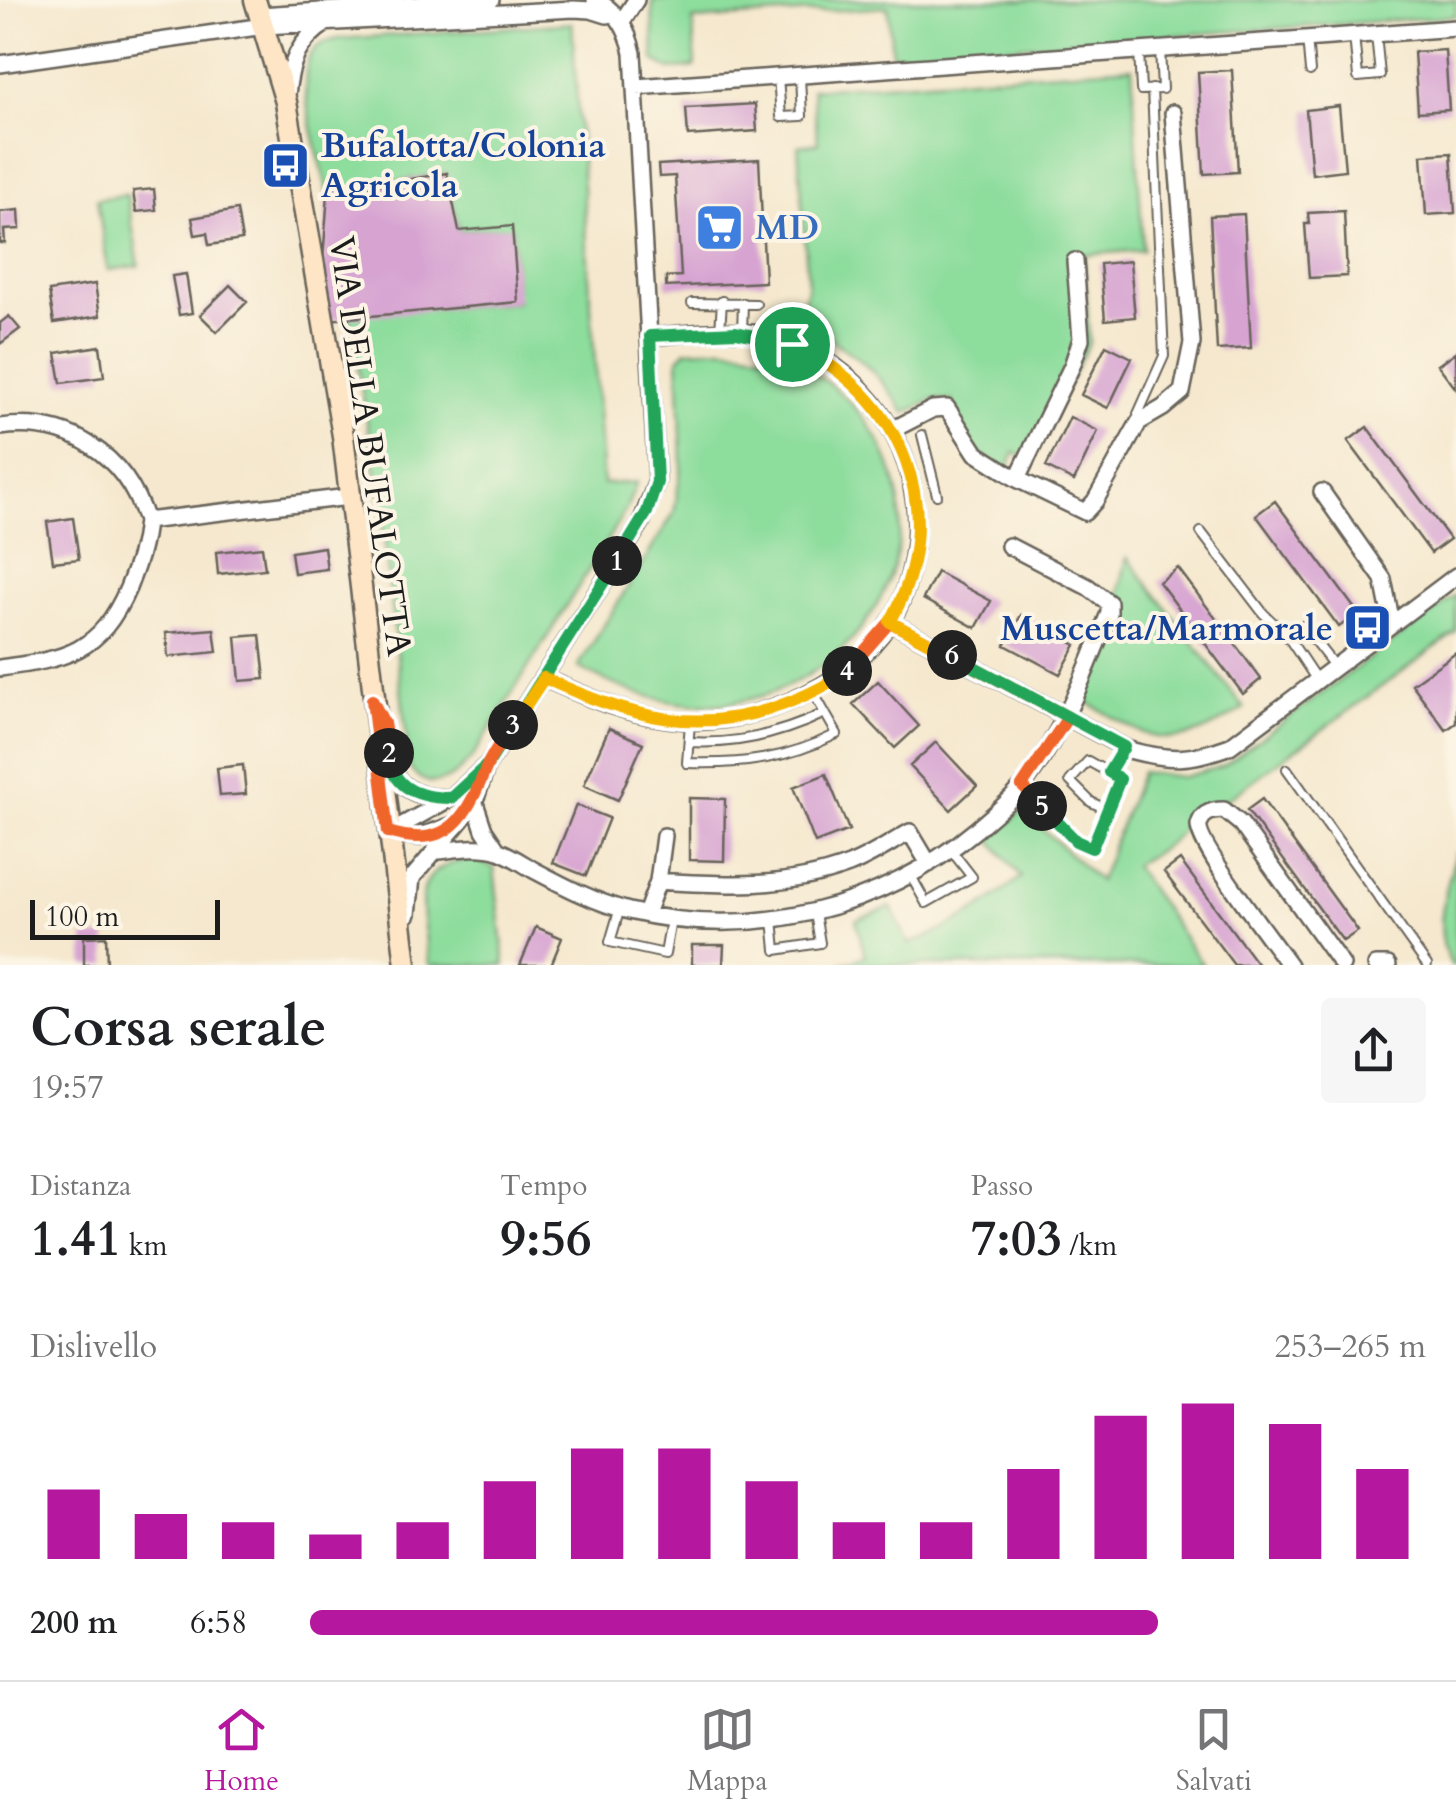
<!DOCTYPE html>
<html lang="it">
<meta charset="utf-8">
<style>
body{margin:0;font-family:Cardo,serif;background:#f6f6f6;color:#202124;height:100vh;display:flex;flex-direction:column;font-size:38px;white-space:nowrap}
*{box-sizing:border-box;margin:0}
p{font-size:32px;color:#757577}
.icon{flex:none;width:55px;height:55px;fill:none;stroke:currentColor;stroke-width:2;stroke-linecap:round;stroke-linejoin:round}
.map{position:relative;height:965px;overflow:hidden}
.sheet{display:flex;flex-direction:column;background:#fff;flex:1}
.sheet>*{flex:none}
.scale{position:absolute;left:30px;bottom:25px;width:190px;box-sizing:border-box;padding-left:10px;border:5px solid #1c1c1c;border-top:0;font-size:28px;line-height:35px;white-space:nowrap;color:#1c1c1c;-webkit-text-stroke:8px #fcf5e5;paint-order:stroke}
.pin{position:absolute;display:grid;place-items:center;width:85px;height:85px;color:#fff;margin:-42px;border:5px solid #fff;border-radius:50%;box-shadow:0 2px 10px #0007}
.km{position:absolute;width:50px;height:50px;margin:-25px;border-radius:50%;background:#222;color:#fff;font-size:28px;line-height:50px;text-align:center}
.round{display:grid;place-items:center;flex:none;width:105px;height:105px;border-radius:10px;background:#f6f6f6}
.overview{display:flex;align-items:center;justify-content:space-between;height:170px;padding:0 30px}
h1{font-size:55px;font-weight:700;line-height:75px}
.metrics{display:grid;grid-template-columns:repeat(3,1fr);gap:15px;height:170px;padding:10px 30px}
.metrics div{display:grid;align-content:center}
.metrics b{font-size:50px;font-weight:700}
.metrics small{font-size:28px;font-weight:400}
.metrics p{font-size:28px}
.chart{height:280px;padding:20px 30px}
.chart p{display:flex;justify-content:space-between}
.chart svg{width:100%;height:180px;margin-top:10px;stroke:#b5179e;stroke-width:6}
ul{padding:0 30px;list-style:none;font-size:32px}
li{display:grid;grid-template-columns:160px 120px 1fr;align-items:center;height:75px}
li i{height:25px;border-radius:12px;background:#b5179e}
.dock{display:flex;justify-content:space-around;align-items:center;height:140px;border-top:2px solid #e0e0e0;background:#fff;font-size:28px;color:#757577}
.dock a{display:grid;justify-items:center;gap:5px}
.dock .active{color:#b5179e}
.map>svg:first-child{display:block}
.green{fill:#8ddd9d;stroke:#547c5c;stroke-width:2.5}
.building{fill:#d7a4d2}
.lines{fill:none;stroke-linecap:round;stroke-linejoin:round}
.lane-casing{stroke:#68635a;stroke-width:12}
.street-casing{stroke:#68635a;stroke-width:20}
.secondary-casing{stroke:#68635a;stroke-width:25}
.lane{stroke:#fff;stroke-width:8}
.street{stroke:#fff;stroke-width:15}
.secondary{stroke:#fde5c5;stroke-width:20}
.split-1-casing{stroke:#fff;stroke-width:20}
.split-2-casing{stroke:#fff;stroke-width:20}
.split-3-casing{stroke:#fff;stroke-width:20}
.split-4-casing{stroke:#fff;stroke-width:20}
.split-5-casing{stroke:#fff;stroke-width:20}
.split-6-casing{stroke:#fff;stroke-width:20}
.split-7-casing{stroke:#fff;stroke-width:20}
.split-1{stroke:#22a559;stroke-width:12}
.split-2{stroke:#22a559;stroke-width:12}
.split-3{stroke:#f0652b;stroke-width:12}
.split-4{stroke:#f5b400;stroke-width:12}
.split-5{stroke:#f0652b;stroke-width:12}
.split-6{stroke:#22a559;stroke-width:12}
.split-7{stroke:#f5b400;stroke-width:12}
.labels{text-anchor:middle;stroke-width:8;stroke-linejoin:round;paint-order:stroke}
.transit-label{font-size:35px;font-weight:bold;fill:#164399;stroke:#fcf5e5;text-anchor:start}
.shop-label{font-size:35px;font-weight:bold;fill:#366cbe;stroke:#fcf5e5;text-anchor:start}
.street-label{font-size:35px;fill:#1c1c1c;stroke:#fcf5e5}
</style>
<div class="map">
<svg width="1456" height="965" viewBox="0 0 1456 965">
<rect width="100%" height="100%" fill="#fcf5e5"/>
<filter id="ink" filterUnits="userSpaceOnUse"><feTurbulence type="fractalNoise" baseFrequency=".01" numOctaves="2"/><feDisplacementMap in="SourceGraphic" scale="20" xChannelSelector="R" yChannelSelector="G"/><feConvolveMatrix kernelMatrix="1 2 1 2 8 2 1 2 1" color-interpolation-filters="sRGB"/></filter>
<filter id="wash" filterUnits="userSpaceOnUse"><feTurbulence type="fractalNoise" baseFrequency=".0048" numOctaves="4" result="noise"/><feDisplacementMap in="SourceGraphic" scale="40" xChannelSelector="R" yChannelSelector="G"/><feGaussianBlur stdDeviation="2.25" result="paint"/><feColorMatrix in="noise" values="0 0 0 0 0 0 0 0 0 0 0 0 0 0 0 0 0 1.4 0 .05"/><feComposite in="paint" operator="in"/></filter>
<g filter="url(#wash)">
<rect width="100%" height="100%" fill="#f5e8ce"/>
<path class="green" d="M652,0H1456V16L892,55L888,7L693,20L695,67L670,70L654,60Z
M572,23L603,484L637,482L626,510L474,755C457,777 432,796 410,769L379,493L349,316L517,302L512,227L459,231L446,173L328,193C321,160 294,83 311,54C317,44 326,42 337,39Z
M1132,67L1143,250L1084,255L1089,343L1029,459L1014,453L1008,471L973,450L952,401L933,400L905,413C879,370 843,343 798,323L808,284L798,146L818,143L812,89Z
M127,195L139,266L108,270L97,199Z
M721,348C781,352 828,371 865,420C954,538 861,689 723,704C673,709 621,691 578,667L674,513L682,463L678,359L687,350Z
M1127,557L1244,708C1167,759 1150,739 1077,696L1109,640Z
M1456,595V632L1222,803C1189,801 1195,814 1180,832C1170,845 1148,856 1134,866L1203,965H840L865,956L856,920L891,907L909,944C952,928 986,906 1021,877L991,840L1022,810L1099,881L1141,772L1183,777L1223,766Z
M1456,851V965H1451C1431,928 1447,889 1456,851Z
M475,859L494,868L505,965H429C424,912 403,865 475,859Z"/>
<g id="blocks">
<path class="building" d="M1445,50L1449,110L1418,112L1414,52Z
M1232,70L1238,172L1204,174L1198,72Z
M755,104L757,131L688,136L686,108Z
M1339,106L1345,170L1312,174L1306,110Z
M1451,153L1455,213L1426,215L1422,155Z
M759,159L765,282L666,287V277L681,276L675,176L659,177L658,165Z
M447,173L459,231L512,226L518,302L329,320L322,274L328,193Z
M154,189L156,210L136,212L133,191Z
M19,210L20,229L4,230L5,243H0V212Z
M237,210L242,240L209,245L207,233L195,235L192,218Z
M1344,211L1347,276L1309,278L1305,224H1309L1308,213Z
M1244,214L1251,348L1217,350L1210,216Z
M1130,261L1135,317L1105,320L1100,264Z
M186,274L192,313L179,315L172,276Z
M95,284L100,316L54,323L49,291Z
M230,285L247,302L217,332L200,315Z
M9,316L20,329L0,344V323Z
M1106,345L1132,358L1108,408L1081,395Z
M100,346L104,377L61,383L56,353Z
M1456,352V389L1438,365Z
M1070,417L1098,431L1074,481L1046,467Z
M1367,427L1450,539L1431,553L1348,441Z
M1275,501L1358,613L1339,627L1256,515Z
M73,518L79,559L53,562L47,522Z
M262,547L265,569L218,574L216,552Z
M324,547L327,569L294,573L291,552Z
M1178,568L1261,679L1243,694L1159,582Z
M937,572L991,601L976,628L923,599Z
M1021,615L1076,645L1060,674L1005,645Z
M214,629L217,652L168,657L166,633Z
M260,635L265,679L240,681L236,637Z
M1456,653V723L1446,730L1412,684Z
M878,681L919,726L895,748L853,704Z
M609,728L643,743L618,800L584,785Z
M936,742L977,786L951,810L910,766Z
M243,765L246,794L220,796L217,768Z
M826,774L849,830L815,843L793,787Z
M689,798L725,799L724,861L689,860Z
M1262,799L1358,931L1343,941L1247,810Z
M576,805L609,818L586,876L553,863Z
M1180,860L1258,965H1234L1164,872Z
M536,927L562,938L551,965H520Z
M106,936L107,965H84V937Z
M692,945H724L723,965H692Z"/>
</g>
</g>
<g filter="url(#ink)">
<use href="#blocks" fill-opacity="0" stroke="#68635a" stroke-width="2.5"/>
<g class="lines">
<defs>
<path id="lane" d="M1354,35L1358,77L1380,75L1376,34
M1307,38L1310,71
M1139,50L1141,90L1162,89L1160,49
M778,76L781,117L802,116L800,77
M692,303L756,304
M720,331L722,301
M742,332L743,303
M1139,422L1138,414L1164,356L1152,89
M922,435L937,495
M1201,532L1263,613L1288,637
M1316,679L1288,637L1303,626L1335,667
M690,722L687,763C742,765 787,759 837,734L813,692
M689,742C737,745 781,734 825,713
M1287,769L1427,965
M1109,772L1124,747
M1022,786L1077,841L1092,848L1120,779L1088,761L1070,781L1091,802L1108,810
M911,876L926,903L972,877L951,850
M620,908L610,942L665,954L671,920
M773,919L776,950L820,943L815,913"/>
<path id="street" d="M260,15L491,0
M621,23L636,0
M0,64L264,26L574,9L591,10L607,15
M636,87L1456,28
M287,95C290,63 298,41 326,23
M0,427C69,418 125,454 146,521L349,497
M892,430L933,409L947,408L976,453L1017,479L1085,512L1095,501L1139,422L1163,408L1182,392L1192,343L1173,113
M1017,479L1072,366L1081,339L1075,261
M1322,492L1383,579L1392,624
M890,622L1129,750C1171,761 1189,761 1230,746L1456,576
M0,668C66,659 100,653 128,588C137,565 144,546 146,521
M544,678C591,699 636,719 688,721C723,723 759,714 791,701C833,683 865,660 890,622C903,603 909,580 913,558C931,456 865,357 764,335C726,328 688,333 650,337
M389,755C392,787 417,798 447,798
M474,800L484,830L498,851
M388,833L451,798L488,764L641,523L657,481L633,53C628,30 617,10 595,0
M388,833L419,837L456,824
M439,851C457,849 481,845 499,851C510,855 522,863 532,869C564,886 594,902 629,911C753,941 880,910 977,829C993,815 1013,799 1026,782C1065,728 1085,673 1109,613V603L1088,587L1009,546
M658,881C725,885 785,889 849,865C870,857 890,843 910,832L929,864
M408,914L412,878L462,819L477,795L486,768
M646,914L658,881L664,836
M1289,965C1274,944 1196,843 1199,825C1202,812 1213,810 1224,810L1241,824L1342,965
M1376,965H1388"/>
<path id="secondary" d="M255,0L286,102L343,436L406,965"/>
</defs>
<use href="#lane" class="lane-casing"/>
<use href="#street" class="street-casing"/>
<use href="#secondary" class="secondary-casing"/>
<use href="#lane" class="lane"/>
<use href="#street" class="street"/>
<use href="#secondary" class="secondary"/>
</g>
</g>
<g class="lines" filter="url(#ink)">
<defs>
<path id="split-1" d="M617,561L647,512L657,482L650,336L736,332L792,344"/>
<path id="split-2" d="M389,753C392,789 419,798 451,798L488,764L617,561"/>
<path id="split-3" d="M389,753L384,723L372,700L388,832C451,851 467,815 487,766C493,752 504,738 513,725"/>
<path id="split-4" d="M513,725L544,678C630,717 700,739 792,701C812,693 830,684 847,671"/>
<path id="split-5" d="M847,671L890,622L1068,717L1022,786L1042,806"/>
<path id="split-6" d="M952,655L1124,747L1109,772L1120,779L1092,848L1076,841L1042,806"/>
<path id="split-7" d="M792,344C902,393 952,513 890,622L952,655"/>
</defs>
<use href="#split-1" class="split-1-casing"/>
<use href="#split-2" class="split-2-casing"/>
<use href="#split-3" class="split-3-casing"/>
<use href="#split-4" class="split-4-casing"/>
<use href="#split-5" class="split-5-casing"/>
<use href="#split-6" class="split-6-casing"/>
<use href="#split-7" class="split-7-casing"/>
<use href="#split-1" class="split-1"/>
<use href="#split-2" class="split-2"/>
<use href="#split-3" class="split-3"/>
<use href="#split-4" class="split-4"/>
<use href="#split-5" class="split-5"/>
<use href="#split-6" class="split-6"/>
<use href="#split-7" class="split-7"/>
</g>
<defs>
<symbol id="bus-square" viewBox="-11 -11 22 22"><rect x="-9" y="-9" width="18" height="18" rx="4" fill="#1a4fb4" stroke="#fcf5e5"/><path d="M-5-6H5V4H4V6H2V4H-2V6H-4V4H-5ZM-3.5-4V0h7V-4ZM-3.5 1.2v1.5H-2V1.2ZM2 1.2v1.5H3.5V1.2Z" fill="#fff"/></symbol>
<symbol id="supermarket-square" viewBox="-11 -11 22 22"><rect x="-9" y="-9" width="18" height="18" rx="4" fill="#3f7fe0" stroke="#fcf5e5"/><path d="M-6-5.5h2.5l.6 2H6L4.5 2H-2.5L-4.4-4H-6ZM-1.5 3.2a1.3 1.3 0 1 0 .1 0ZM3 3.2a1.3 1.3 0 1 0 .1 0Z" fill="#fff"/></symbol>
</defs>
<g fill-rule="evenodd">
<use href="#bus-square" x="258" y="138" width="55" height="55"/>
<use href="#supermarket-square" x="692" y="200" width="55" height="55"/>
<use href="#bus-square" x="1340" y="600" width="55" height="55"/>
</g>
<g class="labels">
<g class="transit-label">
<text x="321" y="157">Bufalotta/Colonia<tspan x="321" dy="40">Agricola</tspan></text>
<text x="1333" y="640" text-anchor="end">Muscetta/Marmorale</text>
</g>
<g class="shop-label">
<text x="755" y="239">MD</text>
</g>
<g class="street-label">
<text transform="translate(371 446) rotate(82)" y="12">VIA DELLA BUFALOTTA</text>
</g>
</g>
</svg>
<div class="scale">100 m</div>
<div class="pin" style="left:792px;top:344px;background:#1e9e55"><svg class="icon" aria-label="arrive" viewBox="0 0 24 24"><path d="M6 21V4h12l-3 4 3 4H6"/></svg></div>
<b class="km" style="left:617px;top:561px">1</b>
<b class="km" style="left:389px;top:753px">2</b>
<b class="km" style="left:513px;top:725px">3</b>
<b class="km" style="left:847px;top:671px">4</b>
<b class="km" style="left:1042px;top:806px">5</b>
<b class="km" style="left:952px;top:655px">6</b>
</div>
<section class="sheet">
<div class="overview"><div><h1>Corsa serale</h1><p>19:57</p></div><a class="round"><svg class="icon" aria-label="share" viewBox="0 0 24 24"><path d="M12 15V3M7 8l5-5 5 5M5 13v7h14v-7"/></svg></a></div>
<div class="metrics">
<div><p>Distanza</p><b>1.41<small> km</small></b></div>
<div><p>Tempo</p><b>9:56</b></div>
<div><p>Passo</p><b>7:03<small> /km</small></b></div>
</div>
<div class="chart"><p><span>Dislivello</span>253–265 m</p>
<svg viewBox="0 0 160 44" preserveAspectRatio="none"><path d="M5 44V27M15 44V33M25 44V35M35 44V38M45 44V35M55 44V25M65 44V17M75 44V17M85 44V25M95 44V35M105 44V35M115 44V22M125 44V9M135 44V6M145 44V11M155 44V22"/></svg>
</div>
<ul>
<li><b>200 m</b>6:58<i style="width:76%"></i></li>
</ul>
</section>
<nav class="dock">
<a class="active"><svg class="icon" aria-label="home" viewBox="0 0 24 24"><path d="M3 11l9-7 9 7M6 9v11h12V9"/></svg>Home</a>
<a><svg class="icon" aria-label="map" viewBox="0 0 24 24"><path d="M3 6l6-2 6 2 6-2v14l-6 2-6-2-6 2zM9 4v14M15 6v14"/></svg>Mappa</a>
<a><svg class="icon" aria-label="saved" viewBox="0 0 24 24"><path d="M7 4h10v16l-5-4-5 4z"/></svg>Salvati</a>
</nav>
